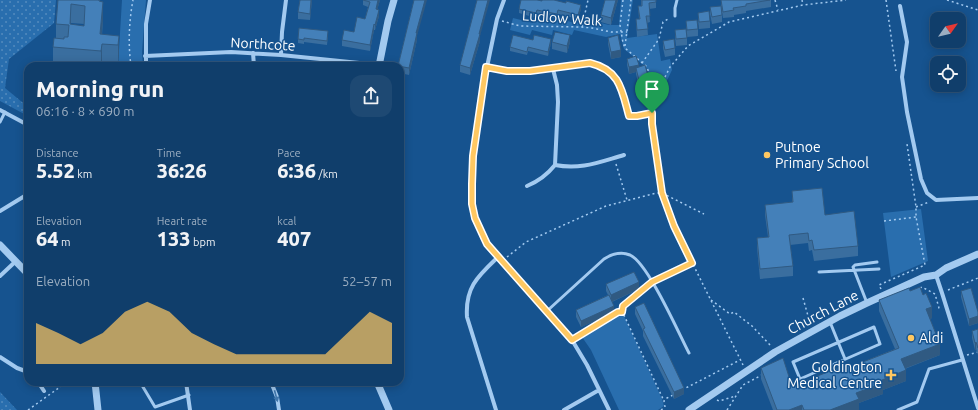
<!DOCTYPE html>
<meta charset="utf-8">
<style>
body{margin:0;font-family:Ubuntu,sans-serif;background:#1e4973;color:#f1f3f6;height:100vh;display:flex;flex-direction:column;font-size:15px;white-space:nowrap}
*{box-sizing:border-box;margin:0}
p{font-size:13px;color:#9caec1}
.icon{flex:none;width:22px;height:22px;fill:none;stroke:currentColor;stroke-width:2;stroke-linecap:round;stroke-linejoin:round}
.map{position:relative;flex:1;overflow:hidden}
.drawer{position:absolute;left:24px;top:62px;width:380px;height:324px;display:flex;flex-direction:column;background:#103e6b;border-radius:12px;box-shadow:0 2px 10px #0003,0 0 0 1px #30577e}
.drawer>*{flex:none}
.needle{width:26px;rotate:56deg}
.buttons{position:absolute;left:930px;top:12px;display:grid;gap:8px}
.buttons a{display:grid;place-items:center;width:36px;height:36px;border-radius:8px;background:#103e6b;box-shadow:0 2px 10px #0003,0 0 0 1px #30577e;font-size:20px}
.pin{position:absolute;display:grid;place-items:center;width:34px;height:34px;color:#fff;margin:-41px -17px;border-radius:50% 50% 50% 0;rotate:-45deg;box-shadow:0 0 4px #0007}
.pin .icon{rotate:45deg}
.round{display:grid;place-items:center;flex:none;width:42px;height:42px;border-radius:12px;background:#1e4973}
.summary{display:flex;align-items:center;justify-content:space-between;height:68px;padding:0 12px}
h1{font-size:22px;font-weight:800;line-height:30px}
.metrics{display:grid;grid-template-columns:repeat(3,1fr);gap:6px;height:68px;padding:4px 12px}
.metrics div{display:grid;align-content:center}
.metrics b{font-size:20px;font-weight:800}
.metrics small{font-size:11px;font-weight:400}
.metrics p{font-size:11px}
.chart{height:112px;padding:8px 12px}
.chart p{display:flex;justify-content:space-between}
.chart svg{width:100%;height:72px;margin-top:4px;fill:#ffc862;opacity:.7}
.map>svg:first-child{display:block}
.grass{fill:#296eae}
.park{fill:url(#park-dots)}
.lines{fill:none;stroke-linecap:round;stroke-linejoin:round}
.path{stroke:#a3caf0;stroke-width:1.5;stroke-dasharray:2 3;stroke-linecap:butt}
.service{stroke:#a3caf0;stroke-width:3}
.minor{stroke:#a3caf0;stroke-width:4}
.tertiary{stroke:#a3caf0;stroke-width:7}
.wall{fill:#3a6e9f;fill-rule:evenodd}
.shaded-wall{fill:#305a82}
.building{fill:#4480b9;stroke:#305a82;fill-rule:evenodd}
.oneway{fill:#4077ac}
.route-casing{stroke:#fff;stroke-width:8}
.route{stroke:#ffc862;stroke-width:5}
.poi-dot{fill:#ffc862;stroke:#16538f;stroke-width:1.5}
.labels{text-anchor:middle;stroke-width:3;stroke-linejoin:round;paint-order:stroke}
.street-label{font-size:14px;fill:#fff;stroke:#16538f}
.poi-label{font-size:14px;fill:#fff;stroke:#16538f;text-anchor:start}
</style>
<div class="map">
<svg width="978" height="410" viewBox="0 0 978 410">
<defs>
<pattern id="park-dots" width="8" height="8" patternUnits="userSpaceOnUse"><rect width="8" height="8" fill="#296eae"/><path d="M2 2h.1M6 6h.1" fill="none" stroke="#548bbe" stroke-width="1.8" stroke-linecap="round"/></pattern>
</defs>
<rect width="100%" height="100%" fill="#16538f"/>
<path class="grass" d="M122,0H146L142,52L143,66H118Z
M621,0H633L627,38L657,34L661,61L670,59L672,70L660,95L653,101L655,96L648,71L645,66L624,49L620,34L606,37L574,30L572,35L553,30L552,35L532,30L530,35L510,30L513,18L533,23L535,18L554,23L556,18L575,23L576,17L609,25H619Z
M921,209L928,261L891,277L883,213Z
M618,313H620L624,316L662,399L664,406L658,410H619L591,350L582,337L583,334Z"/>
<path class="park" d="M0,0H56L54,23L9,59L5,88L28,107V116L0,101Z
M0,392L17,410H0Z"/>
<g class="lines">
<path class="path" d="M623,0L620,25L623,43L625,48L647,67L656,95L652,113V124L662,193L674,226L743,365
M775,0L778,10
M802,0L803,5
M886,0L896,71
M947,0L978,10
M502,21L520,26L582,27L592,28L611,32H627
M582,27L588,0
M625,46L631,0
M642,63L659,39L663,22L670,18
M131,66C128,45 129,21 133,0
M656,95L670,67L688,46L729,22L803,5L846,0
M634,116L652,113
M616,164L627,200
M916,207L929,202
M884,221L916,217
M507,257L526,242L606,206L656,193H662L704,214
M657,280L692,263
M920,288L922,287L935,294L939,308L941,309
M881,289L879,285L925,265L916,217V207L907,144
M948,290L978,278
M803,298L810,323
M711,300L730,314L734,312L752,326L771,346
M622,312C622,302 641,291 650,285
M577,337L619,312L623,313L664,401
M967,355L978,352
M682,390L740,360
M717,400L719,401L736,396
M28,410L67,382
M661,410L665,407L664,401L665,399L673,395
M727,410L743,385L762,375"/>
<path class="service" d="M675,16V8L677,0
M0,122L5,112
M819,272L879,269
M867,303L853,267L855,265L877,262
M547,311L604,259C612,254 620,251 630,255C648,263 679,334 689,353
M830,322L845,359
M874,327L880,344L800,379L793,362Z
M140,382L155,407L189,395
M898,410L917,402L929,369L962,360"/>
<path class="minor" d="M504,0L497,19L487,67L473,156L472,184V204L475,218L487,244L572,340L587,365L609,410
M900,6L907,42L902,77L907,112L921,179L927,193L936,200L978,198
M253,53L254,66
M281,55L282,32L286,0
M145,56L231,52L281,55L379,65
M146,66V24L150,0
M487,67C501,70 515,72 529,71C559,71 594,50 616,78C624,88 625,104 629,116
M0,110L28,125
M555,165C581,170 599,162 624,155
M527,186C539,181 547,175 555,165L558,102L557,85L553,69
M0,211L28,194
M936,275L942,293L978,408
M0,276L16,261
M0,357L17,368L28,372
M38,382L44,391
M186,382L190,410
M271,382L277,397L279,410
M496,410L467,317C465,287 478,276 498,257
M564,410L599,390"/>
<path class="tertiary" d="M379,66L388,21L394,0
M0,245L28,274
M95,382L98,410
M377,382L389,410
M689,410L775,352L840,316L867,303L924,277L936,275L946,268L978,254"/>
</g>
<path class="wall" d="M58,0H100L103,21L102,35L119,36L118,64L102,63V66H53V47L56,38V24ZM71,23L84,24V26L71,25Z
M300,0H312L310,20L298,19V12Z
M363,0H380L377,10L379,16L375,30H374L370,51L342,46V40L354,32L365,19L368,7L363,5Z
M414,0L417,40L409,75L400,73V66H398Z
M605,0H618L611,25L601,22V15Z
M641,0H656V8L649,9L650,22L647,23L648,35L637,37L636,19H639L638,6H641Z
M721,0H771V7L746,11V13L734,15V17L723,18L721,7Z
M710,7L722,15V22L712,24L710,14Z
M519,9H581L578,19L558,14L557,19L537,14L536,18L519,13Z
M698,13L710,21V28L699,29L698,20Z
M686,21L698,29V36L687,37Z
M675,30L687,38V45L676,46L675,37Z
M328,35L327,45L304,42V44L298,43V39Z
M480,36V41L470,75L460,72V65Z
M608,38L621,57L611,59L608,44Z
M533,40L551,43L548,56L528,51L527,55L510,51V47Z
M663,41L675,48V55L665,57L663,48Z
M552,42H570L567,53L552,49Z
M627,59L639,67L653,101L643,104L636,74V72L629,74L627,65Z
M792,191L825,215L858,246V256L814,261L812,250L809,251L808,243L790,245L793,266V276L760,279L757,248V238L768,237L765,215V205L792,202Z
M606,284L639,289L612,302L614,313L581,327L576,317V310L608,295L606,291Z
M910,291L923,295L932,318L930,319L940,355L905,369L906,381L883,390V394L859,403V410H773L761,379V368L792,386L850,367L895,349L879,311V300Z
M961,291L978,312V323L969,326L961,297Z
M635,307L684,394L674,399L643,336V331L635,314Z
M978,329V355L976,349L975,350L972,338V331Z"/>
<path class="shaded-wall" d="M311,0H312L310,20V14Z
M378,0H380L376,15V9Z
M425,0H427L417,36V40L409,75V68L416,33Z
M488,0H490L480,36V41L470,75V68Z
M616,0H618L611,25V18Z
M103,2V21L100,53V34Z
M71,4V23L70,43V24Z
M581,5V9L578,19V15Z
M379,10V16L375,30V25Z
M374,24V30L370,51V45Z
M570,35V42L567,53V46Z
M119,36V55L118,64V45Z
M551,39V43L548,56V52Z
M102,44V63L101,66V51Z
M621,50V57L611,59V52Z
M639,65V71L636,68V72L629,74V67Z
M653,94V101L643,104V97Z
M639,282V289L611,302V295Z
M614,306V313L581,327V321Z
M932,307V318L926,321V309Z
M978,316V323L969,326V319Z
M976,342V349L975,350V343Z
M940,344V355L901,370V359Z
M906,370V381L883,390V394L859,403V410H830L856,393L882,380Z
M684,388V394L674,399V392Z
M802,405V410H789Z"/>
<path class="building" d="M58,0H99V1L103,2L100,34L119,36L118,45L102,44L101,51L53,47L54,38L64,39V37H68L69,25L56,24ZM71,4L85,6L84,26L70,24Z
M300,0H311L310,14L298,12Z
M363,0H378L376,9L379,10L375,25L374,24L370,45L342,40L344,30L354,32L357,17L365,19L370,2Z
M414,0H425L416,33H417L409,68L398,66Z
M477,0H488L479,34H480L470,68L460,65Z
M521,0H537L542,1V0H554L566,3V1L581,5L578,15L558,10L557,14L537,10L536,13L519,9Z
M605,0H616L611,18L601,15Z
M642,0H656V2L649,3L650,16H646L648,29L637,30L636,19H640L638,6H642Z
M721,0H770L746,4V6L733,8L734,10L723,12Z
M721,6L722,15L712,17L710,7Z
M709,11L710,21L699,22L698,13Z
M697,20L698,29L687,30L686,21Z
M299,28L328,31L327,41L304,38V40L298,39Z
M686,29L687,38L676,39L675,30Z
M555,32L570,35L567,46L552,42Z
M513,35L533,40L534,35L551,39L548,52L528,47L527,52L510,47Z
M618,35L621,50L611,52L608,38Z
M674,39L675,48L665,50L663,41Z
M636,56L639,65L629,67L627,59Z
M645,65L653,94L643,97L636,68Z
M822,188L825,215L854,211L858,246L814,250L812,240L809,241L808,233L789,235L793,266L760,269L757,238L769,237L765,205L793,202L792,191Z
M634,272L639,282L611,295L606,284Z
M920,287L923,295L926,293L932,307L926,309L940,344L901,359L906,370L882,380L883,383L856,393L859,399L830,410H804L802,405L789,410H777L761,368L783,358L792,386L848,364L850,367L899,348L879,300L909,288L910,291Z
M971,288L978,312V316L969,319L961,291Z
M609,295L614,306L581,321L576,310Z
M644,303L684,388L674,392L643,329L645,328L635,307Z
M978,329V348L976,342L975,343L972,331Z"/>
<defs><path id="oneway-solid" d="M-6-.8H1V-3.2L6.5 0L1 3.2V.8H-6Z"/></defs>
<use class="oneway" href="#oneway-solid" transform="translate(276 396) rotate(75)"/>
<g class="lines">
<defs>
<path id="route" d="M590,63C620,70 622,90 629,116H637L652,113V124L662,193L674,226L692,263L652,282L623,306L622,312H618L572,340L487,244L475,218L472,204V184L473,156L486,67L507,71H530Z"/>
</defs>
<use href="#route" class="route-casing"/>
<use href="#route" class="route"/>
</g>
<g class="poi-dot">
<circle cx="767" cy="155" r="4"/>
<circle cx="911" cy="338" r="4"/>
<path d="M889 369h4v4h4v4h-4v4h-4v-4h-4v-4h4z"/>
</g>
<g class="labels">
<g class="street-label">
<text transform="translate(562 18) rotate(4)" y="5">Ludlow Walk</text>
<text transform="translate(263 44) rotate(3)" y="5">Northcote</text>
<text transform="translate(823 312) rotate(-28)" y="5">Church Lane</text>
</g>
<g class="poi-label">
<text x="775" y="152">Putnoe<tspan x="775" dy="16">Primary School</tspan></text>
<text x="919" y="343">Aldi</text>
<text x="882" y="372" text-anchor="end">Goldington<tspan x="882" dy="16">Medical Centre</tspan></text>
</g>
</g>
</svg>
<div class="buttons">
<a><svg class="needle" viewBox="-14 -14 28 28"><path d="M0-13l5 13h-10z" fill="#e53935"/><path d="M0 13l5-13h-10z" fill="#9caec1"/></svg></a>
<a><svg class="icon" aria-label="locate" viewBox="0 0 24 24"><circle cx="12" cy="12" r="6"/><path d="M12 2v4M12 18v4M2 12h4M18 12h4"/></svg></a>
</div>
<div class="pin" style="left:652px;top:113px;background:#1e9e55"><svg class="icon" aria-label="arrive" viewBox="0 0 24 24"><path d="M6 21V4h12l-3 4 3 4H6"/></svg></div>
<section class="drawer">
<div class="summary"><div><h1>Morning run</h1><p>06:16 · 8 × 690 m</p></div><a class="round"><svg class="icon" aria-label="share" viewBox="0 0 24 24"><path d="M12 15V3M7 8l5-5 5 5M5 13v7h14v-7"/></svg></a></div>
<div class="metrics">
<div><p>Distance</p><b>5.52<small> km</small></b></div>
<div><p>Time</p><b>36:26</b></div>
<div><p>Pace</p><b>6:36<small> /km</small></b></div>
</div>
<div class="metrics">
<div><p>Elevation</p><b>64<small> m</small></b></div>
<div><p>Heart rate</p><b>133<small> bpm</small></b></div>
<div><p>kcal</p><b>407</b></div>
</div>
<div class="chart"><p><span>Elevation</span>52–57 m</p>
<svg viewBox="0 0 160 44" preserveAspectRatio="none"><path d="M0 44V19L10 25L20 32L30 25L40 12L50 6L60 12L70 25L80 32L90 38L100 38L110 38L120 38L130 38L140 25L150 12L160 19V44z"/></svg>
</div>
</section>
</div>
